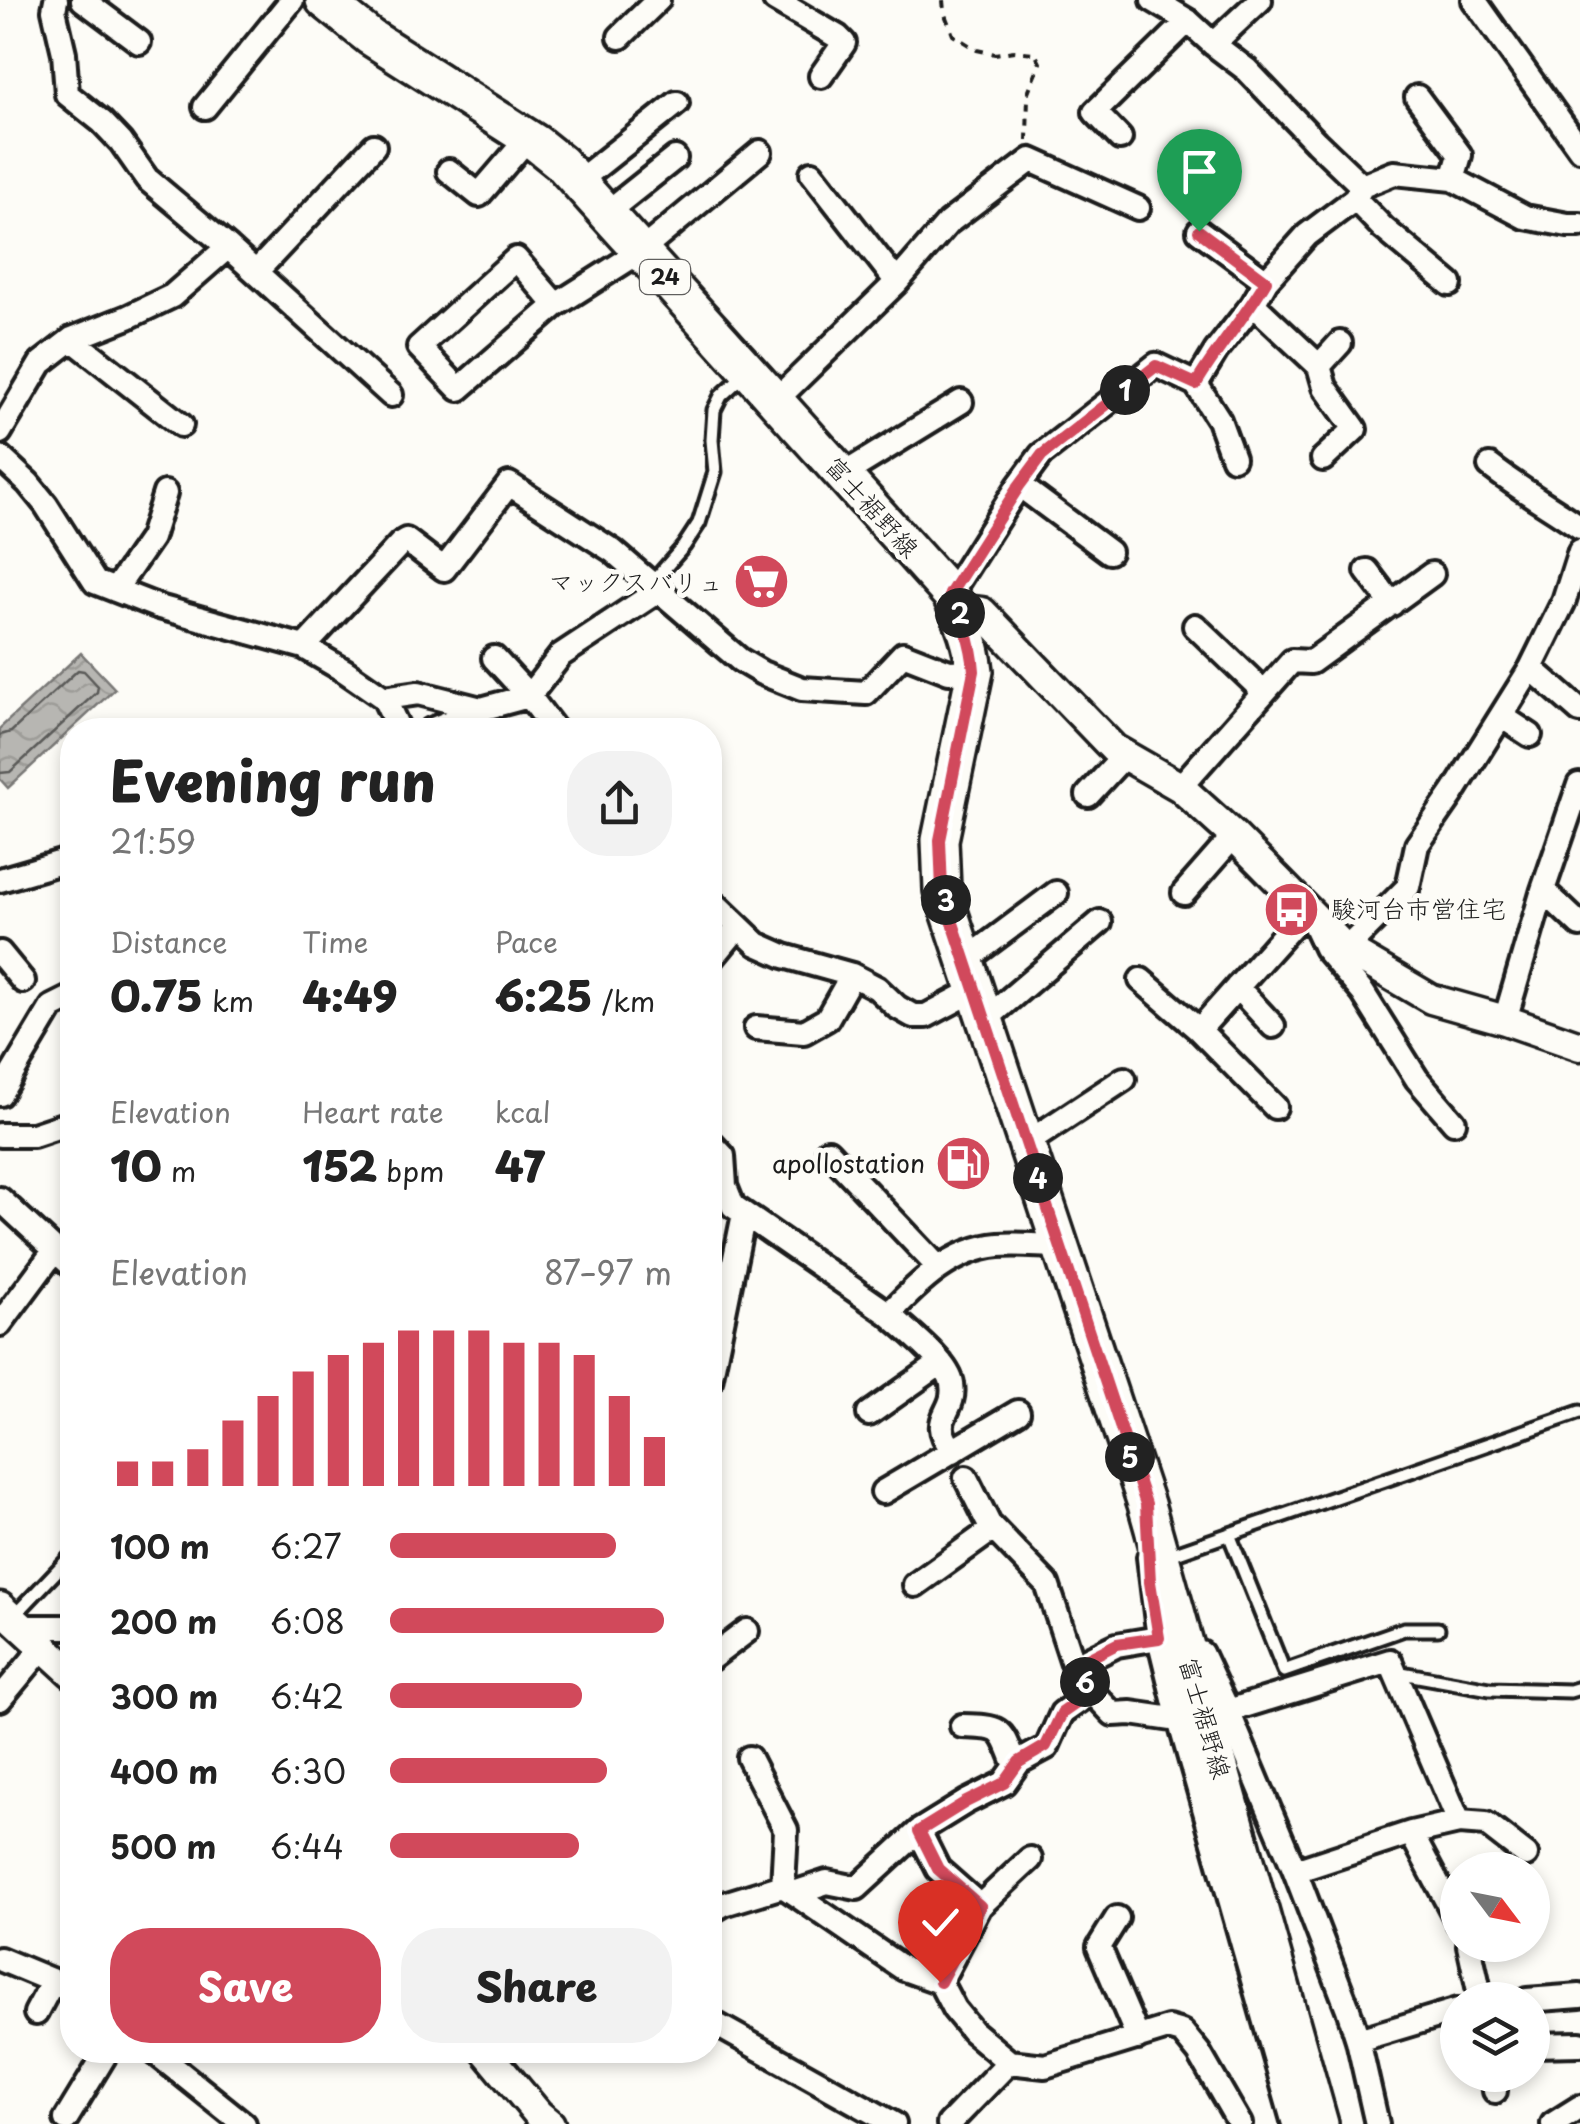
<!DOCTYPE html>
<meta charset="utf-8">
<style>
body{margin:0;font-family:"Playpen Sans","Klee One",sans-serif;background:#f2f2f2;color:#222;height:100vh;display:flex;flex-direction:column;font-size:38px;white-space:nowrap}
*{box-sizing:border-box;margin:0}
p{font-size:32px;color:#767676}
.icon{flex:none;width:55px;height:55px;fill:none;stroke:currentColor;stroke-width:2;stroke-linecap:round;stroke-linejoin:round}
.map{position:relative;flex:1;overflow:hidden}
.sheet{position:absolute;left:60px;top:718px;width:662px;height:1345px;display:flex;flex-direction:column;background:#fff;border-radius:40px;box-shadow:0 5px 15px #0003}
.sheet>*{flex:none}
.needle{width:65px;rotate:122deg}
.buttons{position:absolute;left:1440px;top:1852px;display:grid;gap:20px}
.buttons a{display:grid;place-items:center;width:110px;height:110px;border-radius:50%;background:#fff;box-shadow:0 5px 15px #0003;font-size:50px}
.pin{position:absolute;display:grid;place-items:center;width:85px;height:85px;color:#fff;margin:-102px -42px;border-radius:50% 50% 50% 0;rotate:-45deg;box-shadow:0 0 10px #0007}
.pin .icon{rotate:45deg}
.km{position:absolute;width:50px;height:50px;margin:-25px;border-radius:50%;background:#222;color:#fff;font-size:28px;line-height:50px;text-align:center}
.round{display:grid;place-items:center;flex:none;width:105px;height:105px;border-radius:40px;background:#f2f2f2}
.overview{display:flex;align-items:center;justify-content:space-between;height:170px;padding:0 50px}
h1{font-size:55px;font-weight:800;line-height:75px}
.stats{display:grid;grid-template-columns:repeat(3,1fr);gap:15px;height:170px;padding:10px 50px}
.stats div{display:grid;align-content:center}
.stats b{font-size:42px;font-weight:800}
.stats small{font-size:28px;font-weight:400}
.stats p{font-size:28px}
.chart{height:280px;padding:20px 50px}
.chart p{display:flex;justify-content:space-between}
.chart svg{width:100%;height:180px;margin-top:10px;stroke:#d1495b;stroke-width:6}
.primary-button{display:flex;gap:20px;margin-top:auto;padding:20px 50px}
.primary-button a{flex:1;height:115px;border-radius:40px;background:#d1495b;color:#fff;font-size:40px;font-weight:800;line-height:115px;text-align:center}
.primary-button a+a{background:#f2f2f2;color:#222}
ul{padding:0 50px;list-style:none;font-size:32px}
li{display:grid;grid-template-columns:160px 120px 1fr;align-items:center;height:75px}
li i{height:25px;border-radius:12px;background:#d1495b}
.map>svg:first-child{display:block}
.water{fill:url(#water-waves);stroke:#797876;stroke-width:2.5}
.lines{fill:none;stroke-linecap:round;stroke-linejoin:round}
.shore{stroke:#5a5a58;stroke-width:2.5}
.service-casing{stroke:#1c1c1c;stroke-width:19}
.minor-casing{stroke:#1c1c1c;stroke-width:30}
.tertiary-casing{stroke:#1c1c1c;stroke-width:35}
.primary-casing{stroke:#1c1c1c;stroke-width:42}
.path{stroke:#1c1c1c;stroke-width:4;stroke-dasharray:8 8;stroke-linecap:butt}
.service{stroke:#fdfcf7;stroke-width:11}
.minor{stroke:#fdfcf7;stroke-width:22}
.tertiary{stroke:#fdfcf7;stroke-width:28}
.primary{stroke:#fdfcf7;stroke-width:35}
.route-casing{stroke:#fff;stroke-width:20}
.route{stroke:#d1495b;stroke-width:12}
.labels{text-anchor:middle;stroke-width:10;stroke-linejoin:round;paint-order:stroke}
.shield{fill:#fdfcf7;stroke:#605f5e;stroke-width:2.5}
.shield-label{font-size:22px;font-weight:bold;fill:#1c1c1c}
.street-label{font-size:25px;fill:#1c1c1c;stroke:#fdfcf7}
.poi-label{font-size:25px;fill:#1c1c1c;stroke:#fdfcf7;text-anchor:end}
</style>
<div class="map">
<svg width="1580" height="2124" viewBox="0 0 1580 2124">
<defs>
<pattern id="water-waves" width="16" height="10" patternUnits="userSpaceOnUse" patternTransform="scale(2.5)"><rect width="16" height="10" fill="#b7b6b2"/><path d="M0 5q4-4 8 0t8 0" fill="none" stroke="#9d9c98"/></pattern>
</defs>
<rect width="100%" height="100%" fill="#fdfcf7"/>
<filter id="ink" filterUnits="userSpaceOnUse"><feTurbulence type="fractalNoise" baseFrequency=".01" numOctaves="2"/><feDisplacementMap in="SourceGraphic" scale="20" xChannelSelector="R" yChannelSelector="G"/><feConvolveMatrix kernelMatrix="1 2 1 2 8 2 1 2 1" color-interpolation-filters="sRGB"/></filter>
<g filter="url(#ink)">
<path class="water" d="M81,653L115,689L8,788L0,779V728Z"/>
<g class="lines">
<path class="shore" d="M0,735L11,732L78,670L84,671L98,686L97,692L10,772L0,773"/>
<defs>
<path id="service" d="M651,584L684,546L699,523L715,472L712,440L714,410L721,396L744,375
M1229,1534L1284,1671L1404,1629H1438
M1164,1557L1580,1412
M13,1617L72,1555
M1396,1672L1490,1689L1570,1691L1580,1688"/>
<path id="minor" d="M56,0L54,10L64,53L67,94L102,122L121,142L147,179L228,247L391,395
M83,0L139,42
M775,0L838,37L844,43L821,76
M1153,0L1188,21L1213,44L1247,70L1316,142L1362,186
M1474,0L1580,149
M620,37L658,0
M1213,44L1260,0
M1417,97L1460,155L1453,179
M205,107L292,0
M1120,138L1095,112L1188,21
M449,171L479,195L528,138
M812,173L897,282
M579,181L677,103
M1355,199L1383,228L1450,284
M606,213L675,158
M1199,231L1266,281
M256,272L374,146
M1253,304L1319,366L1325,387L1355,429L1323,459
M556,305L516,259L419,347L459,389L556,305L641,251L760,152
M72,339L181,425
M1319,366L1340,343
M1196,384L1219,420L1233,458
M776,400L897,282L948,223L1031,160L1138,208
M0,432L41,363L72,339L128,317L172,296L228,247
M0,457L28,483L46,505L95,582L159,607L304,647L345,671L384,698L399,730
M1490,466C1519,489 1550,506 1580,527
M844,474L961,402
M1019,485L1109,552
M1367,571L1392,604
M115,590L151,538L165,493
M950,594L1019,485L1041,455L1156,365L1196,384L1216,351L1253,304L1266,281L1307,235L1355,199L1362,186L1394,173L1453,179L1525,217L1568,225H1580
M1195,626L1264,692
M304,647L401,543L406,540L444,569L509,484L613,551L740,660L762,673L802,689L866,693L903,654L949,672L975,671
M494,658L529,696L561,655L658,591
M1531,668L1580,711
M384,698L418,693L481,709
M1501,716L1530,735
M431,730L481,709L529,696L555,730
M1180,787L1292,661L1311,662L1432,574
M1088,795L1124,756
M0,880L72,859
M1543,890L1580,925
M1184,893L1234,836
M710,899L757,944L784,956L852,975L877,988L897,1007L913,1016H926L975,990
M1346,949L1408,887L1417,845L1453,793L1531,668L1564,601L1580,551
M0,953L23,981
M710,961L738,927
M965,961L1056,893
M1141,980L1199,1030L1275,1107
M1237,987L1273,1026
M985,1020L1100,922
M1505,1020L1543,890L1579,785
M756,1028L804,1032L827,1019L852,975
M1199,1030L1307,909L1325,948L1363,993L1417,1079L1454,1122
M0,1094L52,1007L72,997
M0,1135H33L72,1122
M710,1142L723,1156L725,1186L733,1206L889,1314C919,1282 953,1249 999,1245C1019,1243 1041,1246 1061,1246
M1027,1143L1124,1079
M828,1151L938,1267
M0,1199L72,1266
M889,1314C905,1329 949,1362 952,1384C957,1415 926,1416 953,1451
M0,1324L55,1250
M710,1381L744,1214
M869,1414L941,1363
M966,1478L989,1524L1047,1584L1074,1666
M883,1492L1018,1412
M1149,1557L1159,1638L1178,1716L1294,2124
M915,1585L993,1529
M25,1627H72
M1201,1653L1228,1711L1295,1871L1348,2009L1358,2040L1377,2124
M710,1659L747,1631
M1092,1692L1113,1714L1131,1713L1179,1720
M0,1699L44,1646
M1228,1711L1390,1661L1459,1822L1411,1833L1295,1871
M962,1726C1004,1727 1001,1728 1016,1766
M749,1758L786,1830L783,1886
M1459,1822L1486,1824L1526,1855
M1411,1833L1458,1922
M794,1893L827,1882L857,1888L919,1831
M980,1906L1030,1859
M710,1912L724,1904L783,1886L904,1969L940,1982L954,2009L972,2031L1009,2062L1045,2066L1168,2028L1182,2032L1199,2053L1240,2124
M1117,1918L1099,1947L1138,2038
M1469,1945L1481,2000
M0,1959L53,1981L72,1992
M940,1982L980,1906L938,1869L919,1831L966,1802L1004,1783L1019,1762L1047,1747L1062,1713L1092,1692L1074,1666L1117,1645L1159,1638
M1527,2000L1580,1996
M36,2013L53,1981
M710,2021L894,2124
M1358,2040L1458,2010
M1532,2045L1580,2044
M152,2050L244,2124
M1493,2075L1495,2091
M66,2119L108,2050
M949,2124L1009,2062
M1553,2124L1580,2107"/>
<path id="tertiary" d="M958,609L982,612L1114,749L1180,787L1234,836L1346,949L1431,999L1505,1020L1580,1046
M0,1607L72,1673
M485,2050L538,2114L550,2124"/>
<path id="primary" d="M324,0L370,37L536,143L561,163L950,594C963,619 972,643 975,671L940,840L942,890L1146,1504L1320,2124"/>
</defs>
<use href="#service" class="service-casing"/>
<use href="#minor" class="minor-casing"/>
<use href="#tertiary" class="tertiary-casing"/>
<use href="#primary" class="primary-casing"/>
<path class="path" d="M943,0L944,12L953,35L977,50L995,54L1014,51L1035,53L1040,63L1028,92L1027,141"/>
<use href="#service" class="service"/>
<use href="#minor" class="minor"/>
<use href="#tertiary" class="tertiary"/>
<use href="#primary" class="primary"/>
</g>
</g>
<g class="lines" filter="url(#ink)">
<defs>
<path id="route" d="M940,1982L980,1906L938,1869L919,1831L966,1802L1004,1783L1019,1762L1046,1746L1062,1713L1092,1692L1074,1666L1117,1644L1159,1638L1150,1582L1146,1504L942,890L940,840L974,671C972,642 963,619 950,594L1019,486L1042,455L1156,366L1196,384C1217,348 1245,317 1266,281L1199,231"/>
</defs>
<use href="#route" class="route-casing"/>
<use href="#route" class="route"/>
</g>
<defs>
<symbol id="supermarket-disc" viewBox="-11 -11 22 22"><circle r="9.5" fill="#d1495b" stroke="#fdfcf7"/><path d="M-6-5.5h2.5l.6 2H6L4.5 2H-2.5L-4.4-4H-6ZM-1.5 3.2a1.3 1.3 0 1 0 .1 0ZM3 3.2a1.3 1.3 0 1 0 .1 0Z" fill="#fff"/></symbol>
<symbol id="bus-disc" viewBox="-11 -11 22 22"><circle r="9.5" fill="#d1495b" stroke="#fdfcf7"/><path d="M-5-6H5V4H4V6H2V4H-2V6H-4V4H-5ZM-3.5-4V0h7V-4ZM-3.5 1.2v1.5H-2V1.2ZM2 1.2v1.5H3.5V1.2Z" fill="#fff"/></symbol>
<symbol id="fuel-disc" viewBox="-11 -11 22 22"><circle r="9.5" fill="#d1495b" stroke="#fdfcf7"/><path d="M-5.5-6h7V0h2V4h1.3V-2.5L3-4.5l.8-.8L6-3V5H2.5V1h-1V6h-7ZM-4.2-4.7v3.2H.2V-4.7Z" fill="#fff"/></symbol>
</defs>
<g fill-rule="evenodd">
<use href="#supermarket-disc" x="730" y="550" width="63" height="63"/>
<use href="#bus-disc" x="1260" y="878" width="63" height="63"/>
<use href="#fuel-disc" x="932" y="1132" width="63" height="63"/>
</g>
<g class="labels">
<rect class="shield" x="640" y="260" width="50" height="34" rx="8"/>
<g class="shield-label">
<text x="665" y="285">24</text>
</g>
<g class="street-label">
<text transform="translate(872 507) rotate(48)" y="9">富士裾野線</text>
<text transform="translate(1205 1718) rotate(74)" y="9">富士裾野線</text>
</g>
<g class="poi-label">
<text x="723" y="591">マックスバリュ</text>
<text x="1331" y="918" text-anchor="start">駿河台市営住宅</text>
<text x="925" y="1173">apollostation</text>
</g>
</g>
</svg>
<div class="buttons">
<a><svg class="needle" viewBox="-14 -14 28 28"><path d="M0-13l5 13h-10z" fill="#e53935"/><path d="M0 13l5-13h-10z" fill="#767676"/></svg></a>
<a><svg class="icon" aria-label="layers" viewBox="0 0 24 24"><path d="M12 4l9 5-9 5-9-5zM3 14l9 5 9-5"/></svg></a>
</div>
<div class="pin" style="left:1199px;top:231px;background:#1e9e55"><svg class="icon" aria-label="arrive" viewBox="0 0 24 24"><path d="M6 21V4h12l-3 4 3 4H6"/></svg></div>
<div class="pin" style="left:940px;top:1982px;background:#d93025"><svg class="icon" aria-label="check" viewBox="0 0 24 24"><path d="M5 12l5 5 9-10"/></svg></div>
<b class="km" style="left:1125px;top:390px">1</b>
<b class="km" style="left:960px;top:613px">2</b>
<b class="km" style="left:946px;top:900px">3</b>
<b class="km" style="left:1038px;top:1178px">4</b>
<b class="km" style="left:1130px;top:1457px">5</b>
<b class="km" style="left:1085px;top:1682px">6</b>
<section class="sheet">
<div class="overview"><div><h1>Evening run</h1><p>21:59</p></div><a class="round"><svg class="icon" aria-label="share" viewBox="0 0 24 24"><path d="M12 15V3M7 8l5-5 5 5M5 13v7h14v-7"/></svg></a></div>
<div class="stats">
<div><p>Distance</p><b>0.75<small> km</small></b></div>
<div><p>Time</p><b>4:49</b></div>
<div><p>Pace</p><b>6:25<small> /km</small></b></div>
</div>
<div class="stats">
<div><p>Elevation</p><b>10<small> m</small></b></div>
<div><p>Heart rate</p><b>152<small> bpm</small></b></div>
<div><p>kcal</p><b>47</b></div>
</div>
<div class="chart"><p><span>Elevation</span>87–97 m</p>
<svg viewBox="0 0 160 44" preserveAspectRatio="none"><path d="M5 44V38M15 44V38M25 44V35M35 44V28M45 44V22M55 44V16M65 44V12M75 44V9M85 44V6M95 44V6M105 44V6M115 44V9M125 44V9M135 44V12M145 44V22M155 44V32"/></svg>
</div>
<ul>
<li><b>100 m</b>6:27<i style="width:80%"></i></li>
<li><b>200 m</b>6:08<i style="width:97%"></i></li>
<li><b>300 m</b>6:42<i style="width:68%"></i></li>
<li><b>400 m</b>6:30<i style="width:77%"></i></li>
<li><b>500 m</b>6:44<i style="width:67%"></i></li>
</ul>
<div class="primary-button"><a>Save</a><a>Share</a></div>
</section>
</div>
